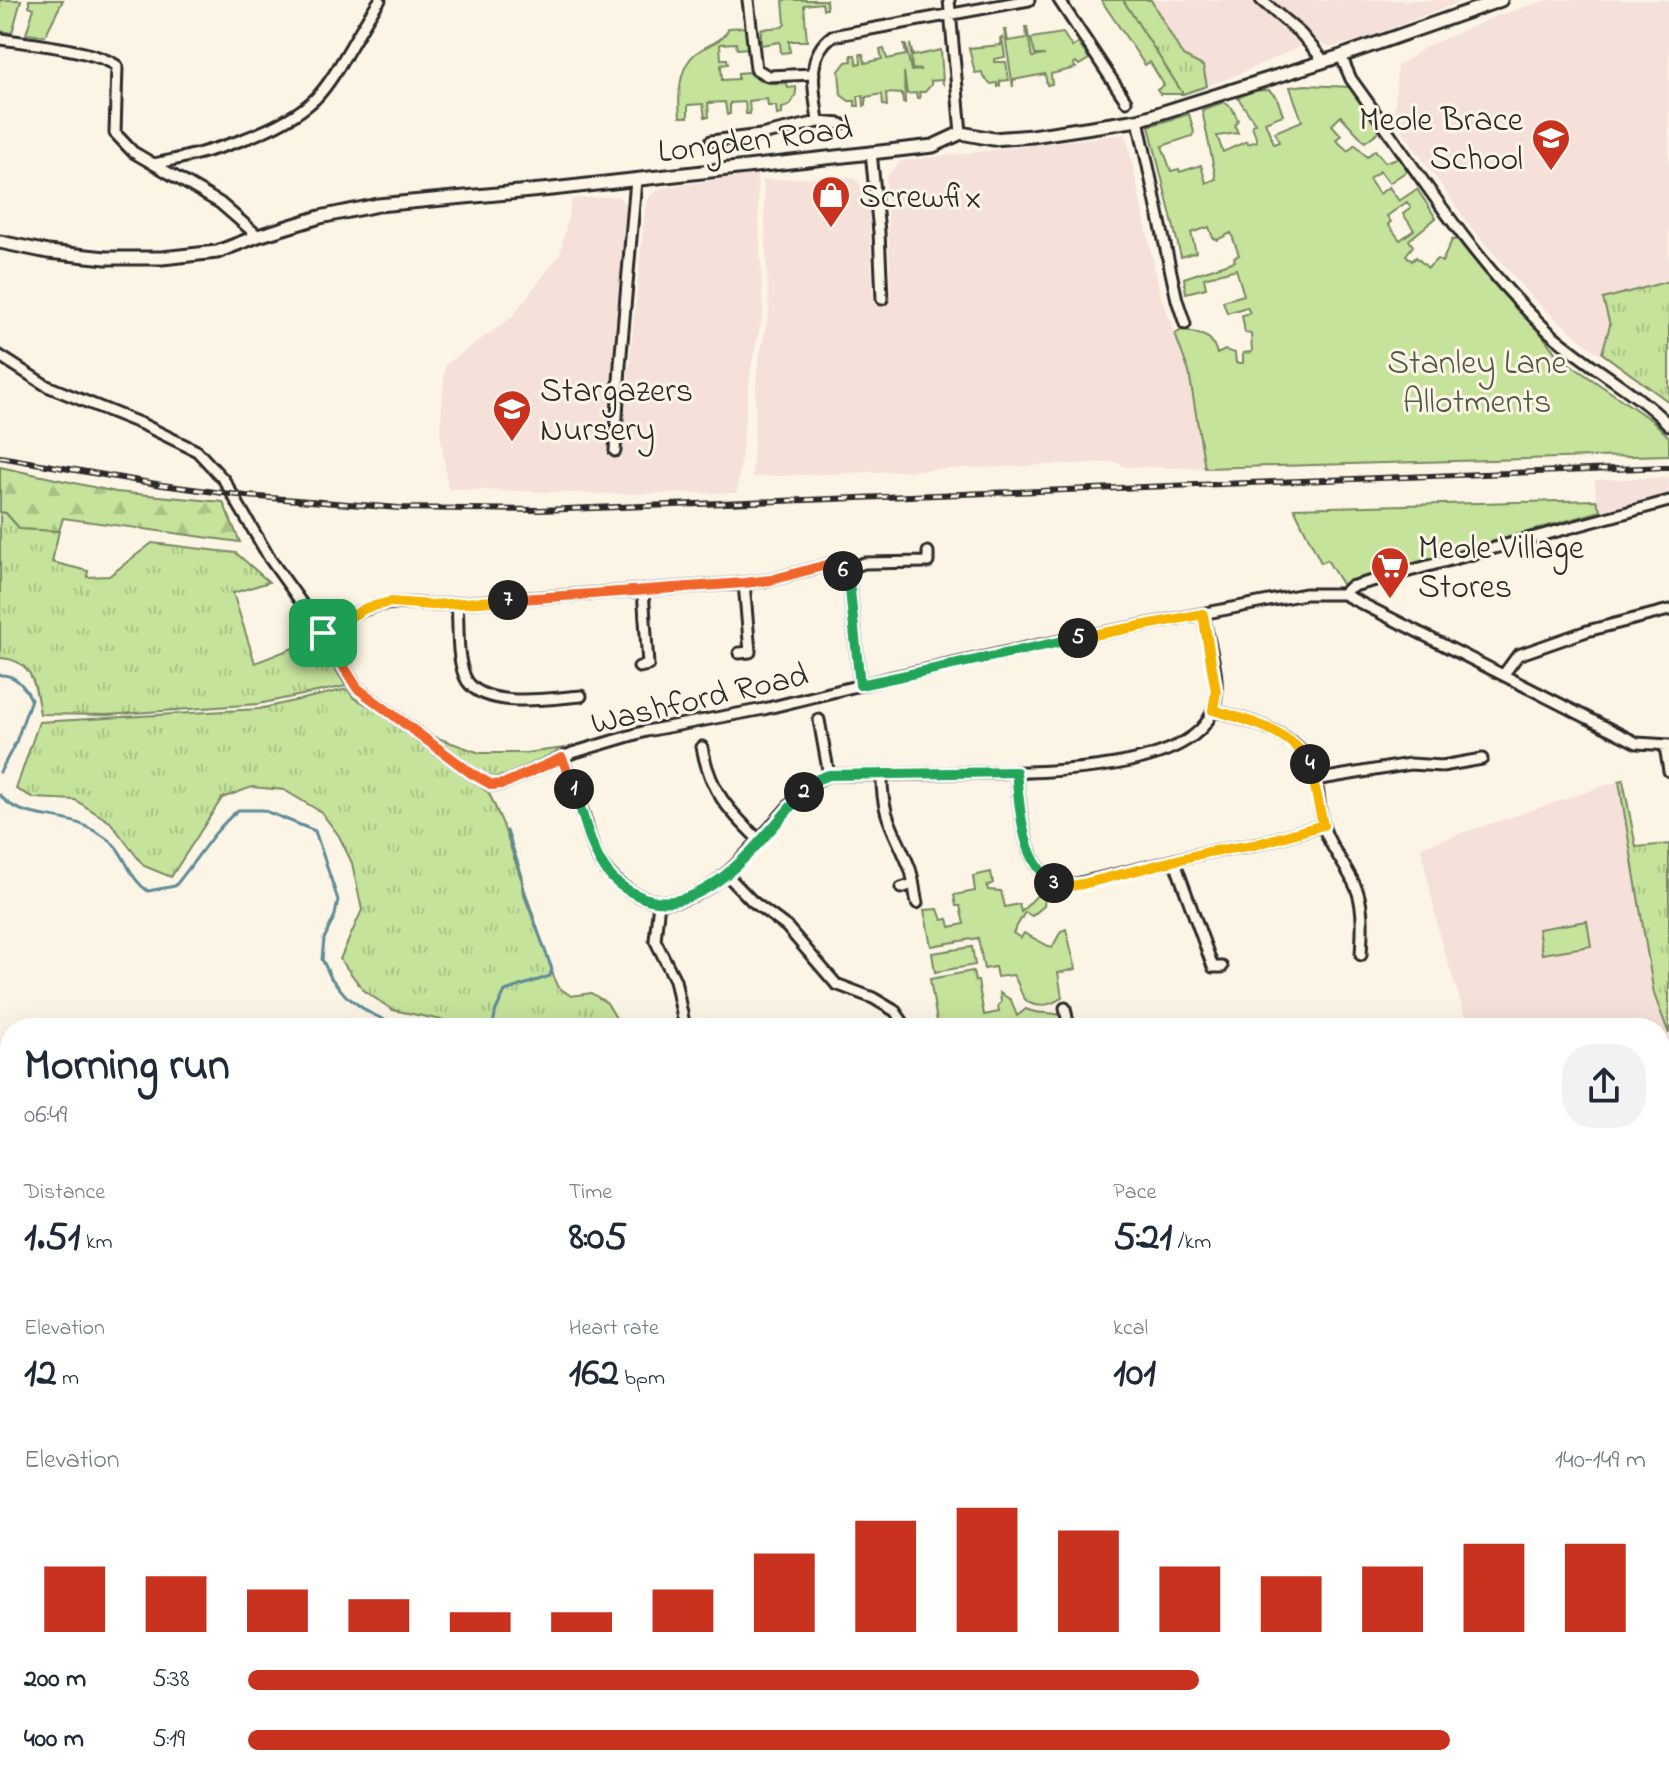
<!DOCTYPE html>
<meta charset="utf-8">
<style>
body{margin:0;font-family:"Indie Flower",sans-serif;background:#f2f2f3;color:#1f2937;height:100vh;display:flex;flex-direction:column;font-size:30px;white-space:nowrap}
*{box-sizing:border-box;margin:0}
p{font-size:26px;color:#747a83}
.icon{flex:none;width:44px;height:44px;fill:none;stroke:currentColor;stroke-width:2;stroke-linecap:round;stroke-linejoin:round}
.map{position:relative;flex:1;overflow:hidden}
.details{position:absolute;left:0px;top:1018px;width:1670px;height:770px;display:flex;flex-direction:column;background:#fff;border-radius:32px 32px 0 0;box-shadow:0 8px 32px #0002}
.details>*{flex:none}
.pin{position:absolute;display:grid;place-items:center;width:68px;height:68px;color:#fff;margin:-34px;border-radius:16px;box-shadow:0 4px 12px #0006}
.km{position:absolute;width:40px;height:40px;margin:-20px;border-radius:50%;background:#222;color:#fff;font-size:22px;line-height:40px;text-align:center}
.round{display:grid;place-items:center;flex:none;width:84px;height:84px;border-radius:32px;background:#f2f2f3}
.summary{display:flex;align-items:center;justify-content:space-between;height:136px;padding:0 24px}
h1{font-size:44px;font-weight:700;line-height:60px}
.stats{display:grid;grid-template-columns:repeat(3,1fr);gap:12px;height:136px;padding:8px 24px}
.stats div{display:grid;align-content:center}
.stats b{font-size:40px;font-weight:700}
.stats small{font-size:22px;font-weight:400}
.stats p{font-size:22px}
.chart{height:224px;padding:16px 24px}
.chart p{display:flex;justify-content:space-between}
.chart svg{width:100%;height:144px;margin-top:8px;stroke:#c8321e;stroke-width:6}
ul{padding:0 24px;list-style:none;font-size:26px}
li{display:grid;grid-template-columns:128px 96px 1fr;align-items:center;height:60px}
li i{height:20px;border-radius:10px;background:#c8321e}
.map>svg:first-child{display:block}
.built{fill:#f6e0da}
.grass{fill:url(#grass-tufts);stroke:#788763;stroke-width:2}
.forest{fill:url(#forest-firs);stroke:#788763;stroke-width:2}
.garden{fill:#c5e39b;stroke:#788763;stroke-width:2;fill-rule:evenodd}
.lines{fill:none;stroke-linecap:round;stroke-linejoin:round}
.stream{stroke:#5e8c97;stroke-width:3}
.minor-casing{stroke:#2b2b2b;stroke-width:15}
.tertiary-casing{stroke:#2b2b2b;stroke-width:17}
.trunk-casing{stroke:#2b2b2b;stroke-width:22}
.minor{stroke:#fcf5e5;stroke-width:9}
.tertiary{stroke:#fcf5e5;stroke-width:11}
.trunk{stroke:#fcf5e5;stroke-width:16}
.rail-casing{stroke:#2b2b2b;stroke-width:6}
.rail{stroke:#fcf5e5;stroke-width:3;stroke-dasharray:9;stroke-linecap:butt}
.split-1-casing{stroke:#fff;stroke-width:16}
.split-2-casing{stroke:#fff;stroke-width:16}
.split-3-casing{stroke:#fff;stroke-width:16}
.split-4-casing{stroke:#fff;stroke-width:16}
.split-5-casing{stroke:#fff;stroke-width:16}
.split-6-casing{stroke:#fff;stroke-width:16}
.split-7-casing{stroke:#fff;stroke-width:16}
.split-8-casing{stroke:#fff;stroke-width:16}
.split-1{stroke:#f0652b;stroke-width:10}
.split-2{stroke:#22a559;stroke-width:10}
.split-3{stroke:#22a559;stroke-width:10}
.split-4{stroke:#f5b400;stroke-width:10}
.split-5{stroke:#f5b400;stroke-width:10}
.split-6{stroke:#22a559;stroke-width:10}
.split-7{stroke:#f0652b;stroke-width:10}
.split-8{stroke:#f5b400;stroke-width:10}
.labels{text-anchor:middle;stroke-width:6;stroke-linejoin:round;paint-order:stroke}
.poi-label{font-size:34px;fill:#2b2b2b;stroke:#fcf5e5;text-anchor:start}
.street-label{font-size:34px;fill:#2b2b2b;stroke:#fcf5e5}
.park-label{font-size:34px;fill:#525947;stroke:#fcf5e5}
</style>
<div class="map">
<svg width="1669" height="1787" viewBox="0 0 1669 1787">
<defs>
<pattern id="grass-tufts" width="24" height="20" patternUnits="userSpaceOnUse" patternTransform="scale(2)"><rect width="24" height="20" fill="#c5e39b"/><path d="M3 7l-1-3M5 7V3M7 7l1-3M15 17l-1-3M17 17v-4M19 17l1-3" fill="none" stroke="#a9c386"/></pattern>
<pattern id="forest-firs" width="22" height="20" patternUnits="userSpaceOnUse" patternTransform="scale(2)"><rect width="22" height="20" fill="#c5e39b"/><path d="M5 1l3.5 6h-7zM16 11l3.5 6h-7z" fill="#a9c386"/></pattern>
</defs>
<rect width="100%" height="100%" fill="#fcf5e5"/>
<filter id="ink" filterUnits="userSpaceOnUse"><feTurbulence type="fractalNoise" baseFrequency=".0125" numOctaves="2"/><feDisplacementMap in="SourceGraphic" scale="16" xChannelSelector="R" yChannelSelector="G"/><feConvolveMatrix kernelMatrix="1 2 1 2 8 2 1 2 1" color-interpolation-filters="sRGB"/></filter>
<g filter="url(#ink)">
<path class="built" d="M1123,0H1251L1301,46L1230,78L1183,94Z
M1271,0H1465L1360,40L1331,47L1321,43Z
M1548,0H1669V402L1587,345L1534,300L1470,226L1394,119L1397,66L1429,45L1499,15Z
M1126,134L1161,297L1189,372L1205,468L1124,467L1117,462L752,477L757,369L769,312L763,180L840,176L854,178L868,193L873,299H891L886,177L901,161Z
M757,174L763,314L751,368L737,493L606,494L448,489L440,430L445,365L511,318L560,254L572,199L617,196L627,205L609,457L620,459L645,209L649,197L661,188Z
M1669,477V496L1601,511L1596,500L1595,480Z
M1619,781L1654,994L1669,1034V1087L1660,1092V1028H1469L1440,938L1421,847Z"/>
<path class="grass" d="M1123,0H1151L1183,56L1203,66L1207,86L1183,94Z
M1669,281V402L1602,353L1610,325L1603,299Z
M0,512L6,513L20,529L59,531L52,562L88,571L87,577L109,576L152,543L236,553L269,582L233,593L255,663L316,639L346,686L258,704L107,715L40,714C35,687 35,660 0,658Z
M347,689L354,698L379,711L489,793L502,822L557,986L571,996L591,993L607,1003L622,1028H595L579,1023L573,1028H462L456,1023L393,1010L364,991L340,959L362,910L352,863L339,836L321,812L284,790L252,787L222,798L171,877L144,866L110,822L75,800L34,798L16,789L39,722L259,709Z
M432,736L480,753H525L565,748L507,775L495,777L477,772Z
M1623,780L1636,847L1669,844V1034L1654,994L1620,787L1619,781Z
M1669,1276V1506L1660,1509V1281Z
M0,1536L10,1538V1605L0,1601Z
M348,1778H547L555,1787H340Z"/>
<path class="forest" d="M0,467L116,492L223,502L240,542L63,518L59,531L20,529L6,513L0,512Z
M0,1162L10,1166V1233L0,1223Z"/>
<path class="garden" d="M0,0H21L12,33L0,31Z
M29,0H63L45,36L26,34L34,8L29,6Z
M783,0H826L827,9H823L822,3L804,5L807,41H789L790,52L781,53L780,42L761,45V29L782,27L785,24Z
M1101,0H1123L1183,94H1160L1157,90L1164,85L1150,62L1145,65Z
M746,27L748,48L737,49L736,43L720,44L721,59H727L728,64L721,65L722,80L738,79V73L748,72C761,84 771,84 787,83L788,88L796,87C797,95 792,107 782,108V114L777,115L776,106H768L767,99L749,101L750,114H746L745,102L730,103V114L727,115L725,102L708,103L709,117H705L703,104L688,105V117H680C678,96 678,64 699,51C711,43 722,42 729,28Z
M1025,27H1027L1032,57L1045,55H1035L1031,38L1063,33L1072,47L1078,43L1089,59L1079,65L1076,62L1073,64L1076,68L1051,74L1052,84L1047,85L1045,74L1013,80V87L1004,30H1006L1008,41L1027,38Z
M1002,37L1005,57L994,59V62H1006L1009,80L1000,81V86L998,87L997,83L991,84L983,77L982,72L975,73L969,48L1001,45L1000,38Z
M910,44L913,56L941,50L943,83L941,80L931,81V85L925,92H919L920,98H917L916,93L907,94L904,72L905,103H903L902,94L886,93L887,106L883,105L882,94L866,97V105L864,106L863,96H858L859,106H855V101H849L841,95L839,71L846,62L852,61L851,55H855L857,64L861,63L860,54H863L865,63L882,59L880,50L884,49L887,59L906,55L904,45H906L911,71L921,70L912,69Z
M1305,85L1351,87L1382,129L1365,142L1341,116L1332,125L1341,135L1336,140L1348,151L1355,144L1367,157L1375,150L1385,162L1401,157L1410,169L1389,183L1380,171L1369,179L1379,194L1389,187L1399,201L1417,189L1436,218L1409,240L1413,246L1406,255L1412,261L1416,257L1428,268L1437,259L1442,262L1452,240L1460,239L1484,272L1536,327L1558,356L1654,422L1669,437V455L1205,468L1189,372L1175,334L1184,329C1202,338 1211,331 1217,354L1225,350L1235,353L1236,363H1243V353L1252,352L1251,334L1245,333L1242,315L1250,313L1247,307L1227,313L1223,301L1244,295L1236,269L1204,278L1206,288L1186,293L1184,278L1235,261L1234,257L1239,255L1231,233L1217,240L1213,238L1209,227L1191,233L1196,252L1181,257L1149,126L1189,114L1194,132L1192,136L1162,146L1171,171L1179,169L1180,172L1201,165L1206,183L1216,179L1202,110L1224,102L1232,108L1238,120L1235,126L1238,133L1217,136L1223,152L1247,141L1248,144L1257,141L1252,125L1255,123L1238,98L1252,91L1269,90L1277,98L1283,115L1265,122L1274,144L1279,142L1275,132L1302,121L1290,87ZM1407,202L1411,208L1403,214L1414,230L1400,240L1388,224L1391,222L1387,216Z
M1596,500L1601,511L1342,584L1327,560L1321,563L1294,508Z
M991,872L993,883L987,886L988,890L1001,891L1005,907L1019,904L1021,912L1046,886L1044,906L1032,916L1025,912L1013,933L1021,938L1024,933L1052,948L1061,931L1066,929L1076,969L1058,973L1062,997C1053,1005 1034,1010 1025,999C1019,992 1019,982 1013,975L997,977L995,967L984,969L978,938L931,946L924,910L938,909L942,920L948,919L950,927L964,924L960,906H956L954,895L975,891L973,876Z
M1587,921L1591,946L1542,954L1538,929Z
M972,947L975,965L935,972L932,953Z
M973,971L975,981H978L984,1015L999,1012L998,1005L1001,1003L1000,993L1011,1000L1017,1016L1026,1009C1039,1016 1053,1010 1064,1017L1065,1028H938L930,979Z"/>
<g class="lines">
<path class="stream" d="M0,675C15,674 25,687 31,699L16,742L0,772
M0,795C19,820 59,813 85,826C95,831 109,838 116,847C128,862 131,880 148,891L175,886C197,860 212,832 238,810H263L315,831L338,900L335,915L324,939L322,959L331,978L346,996L368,1012L389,1022L420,1028
M492,1028L496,1010L505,991L550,976L552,969L523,891L522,876L507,831
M1660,1419L1669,1420"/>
<defs>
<path id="minor" d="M748,0L756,69L768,76L814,74
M949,0L961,133
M1059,0L1126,101
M1261,0L1301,34L1324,61
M0,39C29,43 94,50 117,66L115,133L133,152L220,203L258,236
M1341,56L1351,79C1414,165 1470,259 1549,332C1587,366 1633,389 1669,425
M1138,120L1177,300L1185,324
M818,122C815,91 804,57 832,36L1029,0
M711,141L761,135L818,122L841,124
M871,152L879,232L882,299
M154,164C204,154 278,134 315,99C338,76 358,29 380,0
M0,356L47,386L144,425L197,451L224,480L270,559L323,633L357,688L471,773L492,785L503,784L572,753L646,731L764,709L893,677L1040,645L1305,594H1343L1637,743L1669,745
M615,451L620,365L636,180
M843,571L849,581L860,685
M1343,594L1350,587L1669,501
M457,604C459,626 456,656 465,677C480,711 553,698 581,696
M323,633C367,605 380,599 432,605L744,583L771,580L830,564L843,571L864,563L928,562V552
M739,653L750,652L744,583
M639,667L648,665L643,590
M1504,674L1518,655L1587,631L1669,610
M1213,710C1243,719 1280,728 1302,751C1321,771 1316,803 1324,828C1331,851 1350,869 1358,893C1364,913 1362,934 1361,955
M819,720L829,775
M1665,746L1669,771
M702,747C710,791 728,810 759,840
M562,758C570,777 577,796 584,816C588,829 591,844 597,856C606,873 619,885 635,894C690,922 734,868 767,831C785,812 803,784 829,775C874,775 919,774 963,773C1021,772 1189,777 1213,710C1223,682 1208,643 1203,614
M1016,772C1021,811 1021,872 1064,887L1208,852L1254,845L1323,825
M882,775C881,816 895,831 909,866C914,877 914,891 917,903
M1315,780L1410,764L1442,766L1482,759
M1174,860L1213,967H1222
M726,874L752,901L787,927L836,984L873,998L895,1011L907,1028
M901,888L913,884
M659,902L655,940L675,980L685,1028
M1065,1008L1069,1028
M1660,1104L1669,1099
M1660,1192L1669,1187
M0,1607L10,1613
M1660,1607L1669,1613
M1669,1682L1666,1705L1669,1739
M219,1778L222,1787
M1136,1778L1140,1787
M1317,1778L1334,1787
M1557,1778L1560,1787"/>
<path id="tertiary" d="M0,242L48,252L106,258H162L217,252L258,236L320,217L378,205L552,189L933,146L961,133L993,139L1032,136L1138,120L1341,56L1501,0
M0,1525L10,1527
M966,1778L976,1787"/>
<path id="trunk" d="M0,1104L10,1115
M0,1133L10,1144
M592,1778L601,1787
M618,1778L626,1787"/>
</defs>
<use href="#minor" class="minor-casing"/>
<use href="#tertiary" class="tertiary-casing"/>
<use href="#trunk" class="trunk-casing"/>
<use href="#minor" class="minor"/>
<use href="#tertiary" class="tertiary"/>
<use href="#trunk" class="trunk"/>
<defs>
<path id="rail" d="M0,457L162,485L246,496L399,508L540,510L1669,467"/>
</defs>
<use href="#rail" class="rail-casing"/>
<use href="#rail" class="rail"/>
</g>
</g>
<g class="lines" filter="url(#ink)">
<defs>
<path id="split-1" d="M323,633L357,688L471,773L492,785L503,784L562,758L574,789"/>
<path id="split-2" d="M574,789C584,815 589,846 605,869C614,883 629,892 644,898C707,920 766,832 804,792"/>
<path id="split-3" d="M804,792L818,779L829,775L1016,772C1020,808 1021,861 1054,883"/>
<path id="split-4" d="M1054,883L1064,887L1083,884L1208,852L1254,845L1323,825L1310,764"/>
<path id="split-5" d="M1078,638L1203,614L1216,692L1213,710C1247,720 1292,731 1310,764"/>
<path id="split-6" d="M843,571L849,581L860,685L1078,638"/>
<path id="split-7" d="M508,600L744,583L771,580L830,564L843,571"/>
<path id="split-8" d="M323,633L366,608L390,602L432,605L508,600"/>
</defs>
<use href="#split-1" class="split-1-casing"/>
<use href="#split-2" class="split-2-casing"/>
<use href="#split-3" class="split-3-casing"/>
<use href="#split-4" class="split-4-casing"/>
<use href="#split-5" class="split-5-casing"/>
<use href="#split-6" class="split-6-casing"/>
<use href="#split-7" class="split-7-casing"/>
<use href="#split-8" class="split-8-casing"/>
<use href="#split-1" class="split-1"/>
<use href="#split-2" class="split-2"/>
<use href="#split-3" class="split-3"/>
<use href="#split-4" class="split-4"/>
<use href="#split-5" class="split-5"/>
<use href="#split-6" class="split-6"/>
<use href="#split-7" class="split-7"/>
<use href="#split-8" class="split-8"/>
</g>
<defs>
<symbol id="school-pin" viewBox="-11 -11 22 30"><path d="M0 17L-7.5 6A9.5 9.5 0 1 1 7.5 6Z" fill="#c8321e" stroke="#fcf5e5"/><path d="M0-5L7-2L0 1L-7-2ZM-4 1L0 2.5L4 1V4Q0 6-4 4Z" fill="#fff"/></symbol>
<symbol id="shop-pin" viewBox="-11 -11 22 30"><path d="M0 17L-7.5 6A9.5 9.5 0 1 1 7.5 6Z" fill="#c8321e" stroke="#fcf5e5"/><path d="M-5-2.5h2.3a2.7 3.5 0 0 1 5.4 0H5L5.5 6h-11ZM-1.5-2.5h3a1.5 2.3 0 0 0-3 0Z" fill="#fff"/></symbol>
<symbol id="supermarket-pin" viewBox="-11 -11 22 30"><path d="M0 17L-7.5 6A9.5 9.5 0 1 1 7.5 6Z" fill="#c8321e" stroke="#fcf5e5"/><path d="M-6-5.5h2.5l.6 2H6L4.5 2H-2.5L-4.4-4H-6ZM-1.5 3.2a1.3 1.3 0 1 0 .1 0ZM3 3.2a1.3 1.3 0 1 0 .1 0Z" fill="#fff"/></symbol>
</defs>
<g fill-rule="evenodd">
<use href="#school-pin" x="1529" y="116" width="44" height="60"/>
<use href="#shop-pin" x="809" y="173" width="44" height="60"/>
<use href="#school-pin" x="490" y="387" width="44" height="60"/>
<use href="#supermarket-pin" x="1368" y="544" width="44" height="60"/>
</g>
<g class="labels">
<g class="poi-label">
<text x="1523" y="130" text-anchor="end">Meole Brace<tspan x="1523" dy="39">School</tspan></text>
<text x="859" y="207">Screwfix</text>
<text x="540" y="401">Stargazers<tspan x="540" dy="39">Nursery</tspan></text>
<text x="1418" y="558">Meole Village<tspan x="1418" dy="39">Stores</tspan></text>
</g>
<g class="street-label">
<text transform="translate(755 138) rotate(-7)" y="12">Longden Road</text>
<text transform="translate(699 697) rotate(-13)" y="12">Washford Road</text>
</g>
<g class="park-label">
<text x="1477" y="373">Stanley Lane<tspan x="1477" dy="39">Allotments</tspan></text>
</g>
</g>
</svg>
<div class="pin" style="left:323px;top:633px;background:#1e9e55"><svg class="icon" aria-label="arrive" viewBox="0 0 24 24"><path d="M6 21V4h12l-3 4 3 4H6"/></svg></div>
<b class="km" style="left:574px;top:789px">1</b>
<b class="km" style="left:804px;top:792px">2</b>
<b class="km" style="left:1054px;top:883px">3</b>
<b class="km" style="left:1310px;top:764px">4</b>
<b class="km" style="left:1078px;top:638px">5</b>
<b class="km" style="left:843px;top:571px">6</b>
<b class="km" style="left:508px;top:600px">7</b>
<section class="details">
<div class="summary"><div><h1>Morning run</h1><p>06:49</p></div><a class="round"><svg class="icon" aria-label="share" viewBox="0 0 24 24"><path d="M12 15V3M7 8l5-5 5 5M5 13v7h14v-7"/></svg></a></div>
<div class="stats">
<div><p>Distance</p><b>1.51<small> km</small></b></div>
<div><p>Time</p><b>8:05</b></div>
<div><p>Pace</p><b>5:21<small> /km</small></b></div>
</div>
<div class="stats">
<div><p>Elevation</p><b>12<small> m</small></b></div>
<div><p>Heart rate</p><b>162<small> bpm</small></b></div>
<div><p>kcal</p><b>101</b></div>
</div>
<div class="chart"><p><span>Elevation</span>140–149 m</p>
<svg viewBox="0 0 160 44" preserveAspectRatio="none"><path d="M5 44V24M15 44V27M25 44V31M35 44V34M45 44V38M55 44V38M65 44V31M75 44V20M85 44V10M95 44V6M105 44V13M115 44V24M125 44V27M135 44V24M145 44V17M155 44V17"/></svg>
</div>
<ul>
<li><b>200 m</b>5:38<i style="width:68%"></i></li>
<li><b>400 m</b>5:19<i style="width:86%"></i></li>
</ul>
</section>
</div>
